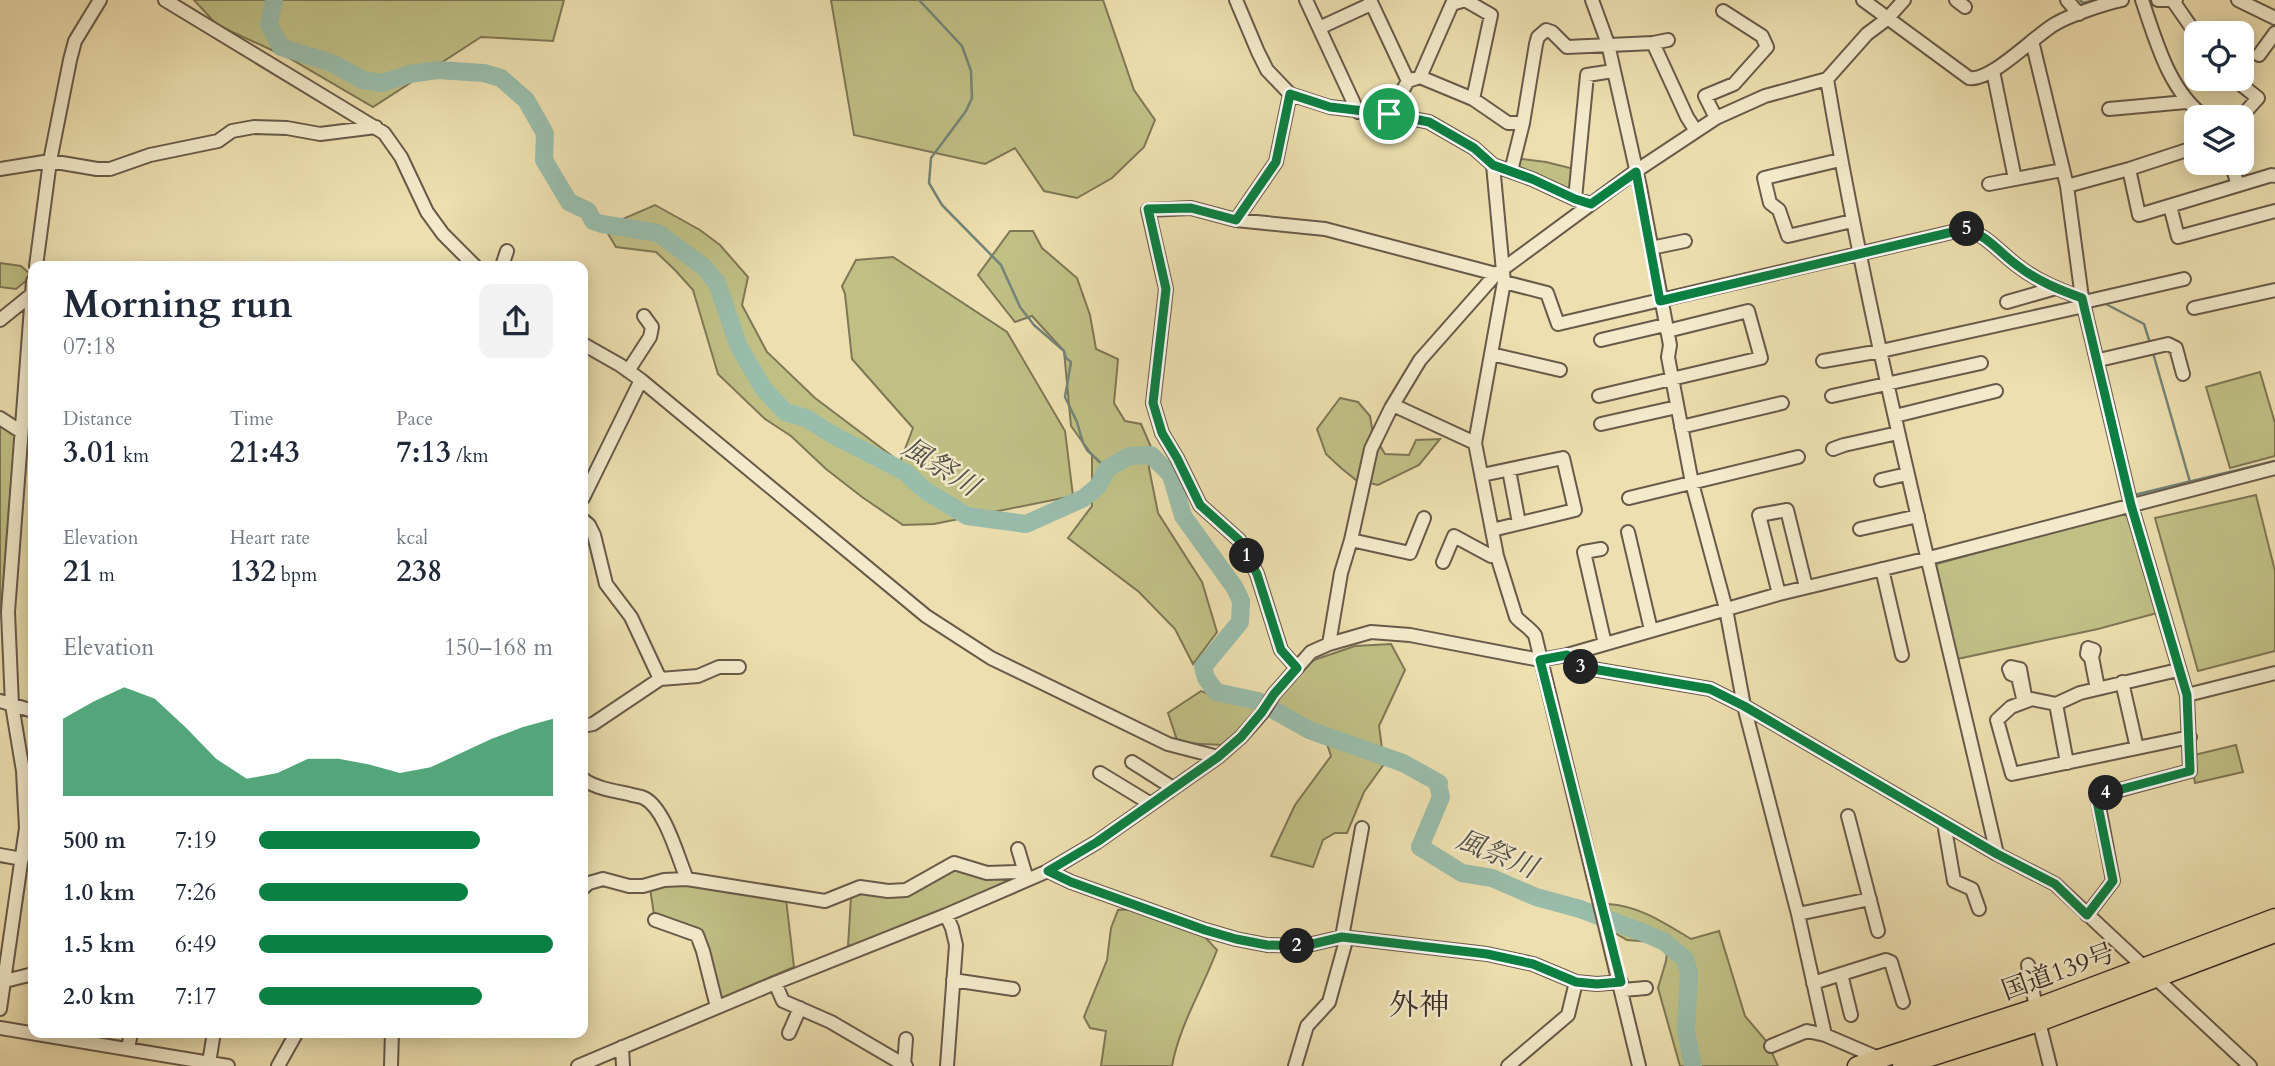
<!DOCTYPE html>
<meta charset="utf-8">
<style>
body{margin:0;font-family:Cardo,"Noto Serif JP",serif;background:#f2f2f3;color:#1f2937;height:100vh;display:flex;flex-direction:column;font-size:26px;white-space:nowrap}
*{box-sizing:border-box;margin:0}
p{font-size:23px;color:#747a83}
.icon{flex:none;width:38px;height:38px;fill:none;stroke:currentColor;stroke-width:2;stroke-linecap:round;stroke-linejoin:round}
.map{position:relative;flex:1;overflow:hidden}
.drawer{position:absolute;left:28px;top:261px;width:560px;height:777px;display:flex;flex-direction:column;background:#fff;border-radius:14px;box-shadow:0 4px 18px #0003}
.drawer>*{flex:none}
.fabs{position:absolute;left:2184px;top:21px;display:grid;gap:14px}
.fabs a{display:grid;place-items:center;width:70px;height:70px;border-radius:14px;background:#fff;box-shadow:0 4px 18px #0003;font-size:35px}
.pin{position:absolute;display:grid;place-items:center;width:60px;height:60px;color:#fff;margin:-30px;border:4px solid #fff;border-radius:50%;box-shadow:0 2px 7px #0007}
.km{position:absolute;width:35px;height:35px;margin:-18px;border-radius:50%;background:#222;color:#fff;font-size:19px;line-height:35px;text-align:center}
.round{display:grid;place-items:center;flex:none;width:74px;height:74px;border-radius:14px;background:#f2f2f3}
.summary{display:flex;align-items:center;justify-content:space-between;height:119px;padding:0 35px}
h1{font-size:38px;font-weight:800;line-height:52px}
.metrics{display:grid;grid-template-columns:repeat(3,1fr);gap:10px;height:119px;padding:7px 35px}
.metrics div{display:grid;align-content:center}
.metrics b{font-size:30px;font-weight:800}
.metrics small{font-size:19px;font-weight:400}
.metrics p{font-size:19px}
.chart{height:196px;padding:14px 35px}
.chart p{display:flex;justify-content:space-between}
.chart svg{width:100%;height:126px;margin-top:7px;fill:#0b8043;opacity:.7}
ul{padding:0 35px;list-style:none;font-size:23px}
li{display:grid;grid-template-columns:112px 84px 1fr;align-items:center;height:52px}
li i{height:18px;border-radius:9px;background:#0b8043}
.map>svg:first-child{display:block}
.green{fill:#c0c085;stroke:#7e7756;stroke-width:2}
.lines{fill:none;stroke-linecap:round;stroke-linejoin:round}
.stream{stroke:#748477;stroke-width:2.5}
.river{stroke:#99bdab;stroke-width:18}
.minor-casing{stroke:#685a4a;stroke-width:16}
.highway-casing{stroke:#3c2e28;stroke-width:21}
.minor{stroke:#f3eacb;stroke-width:12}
.highway{stroke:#eddfaf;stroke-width:18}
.route-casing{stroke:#fff;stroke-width:14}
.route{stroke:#0b8043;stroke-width:9}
.labels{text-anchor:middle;stroke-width:5;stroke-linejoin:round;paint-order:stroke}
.street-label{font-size:26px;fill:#3c2e28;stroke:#f3eacb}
.water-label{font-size:28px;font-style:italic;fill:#535249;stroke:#f3eacb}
.quarter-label{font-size:30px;fill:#3c2e28;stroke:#f3eacb}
</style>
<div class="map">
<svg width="2275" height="1066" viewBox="0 0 2275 1066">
<rect width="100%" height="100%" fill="#eddfaf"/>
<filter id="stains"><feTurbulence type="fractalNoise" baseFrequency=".00286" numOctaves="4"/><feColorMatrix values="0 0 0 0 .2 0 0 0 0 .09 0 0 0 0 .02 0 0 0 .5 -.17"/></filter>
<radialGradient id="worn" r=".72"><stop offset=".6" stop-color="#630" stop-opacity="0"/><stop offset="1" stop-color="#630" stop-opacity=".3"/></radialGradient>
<path class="green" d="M194,0H564L553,41L481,37L373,107L289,58L217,25Z
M831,0H1103L1134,90L1155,120L1144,147L1112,178L1077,198L1044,191L1015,148L985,164L854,135Z
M1514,158L1546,162L1578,170L1575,199L1511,171Z
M655,205L700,230L720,245L748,277L742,305L767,352L815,398L900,462L913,428L852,359L845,294L842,286L856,260L893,257L1007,332L1065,431L1073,496L934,524L903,525L862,497L826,469L791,436L765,419L718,374L693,290L675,270L656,252L616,247L607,232L609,225Z
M1010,231H1033L1042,248L1077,278L1090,315L1096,349L1118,359L1114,403L1125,421L1141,424L1151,447L1149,468L1158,513L1202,582L1217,632L1193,664L1175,629L1139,592L1068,538L1092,506V455L1071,426L1064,351L1032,316L1015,322L978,275Z
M0,263L21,266L29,273L27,280L16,289L0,287Z
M2260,372L2275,423V456L2230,468L2206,387Z
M1340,398L1358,402L1370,416L1373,434L1385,454L1409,455L1416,440L1440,439L1419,465L1378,485L1356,480L1341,468L1326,454L1317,429Z
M0,427L15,434L1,612H0Z
M2256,495L2275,571V651L2198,671L2155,518Z
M2128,512L2157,613L2098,629L1957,659L1936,564Z
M1391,644L1405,670L1379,726L1384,764L1364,792L1347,833H1335L1323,840L1313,867L1271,856L1295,805L1331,756L1324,735L1277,712L1256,720L1225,745L1178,743L1168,713L1201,691L1228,701L1274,694L1314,660L1355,646Z
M2236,745L2243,772L2195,783L2193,772L2194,755Z
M955,868L1006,878L1008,883L855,945L848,946L851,897L860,892L889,896Z
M686,882L786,899L794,967L719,999L703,933L654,915L650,888Z
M1608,904C1640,906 1664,923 1691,939L1719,931L1745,1016L1767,1042L1778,1066H1680L1658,988L1666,961L1667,952L1653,942L1627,940L1615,933Z
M1138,909L1205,937L1217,950C1203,988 1179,1026 1172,1066H1101L1106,1031L1090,1028L1084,1017L1107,960L1111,928L1118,910Z"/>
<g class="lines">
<path class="stream" d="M919,0L962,46L971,71L972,98L966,111L931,158L929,183L942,205L1001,265L1020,307L1034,325L1064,351L1066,358L1071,362L1065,397L1077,422L1083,443L1087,450L1107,469
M2080,0L2083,3L2095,0
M2102,302L2144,324L2150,343
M2153,353L2190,482
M2134,495L2275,461"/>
<path class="river" d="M274,0L269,25L281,47L332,63L363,80L382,83L410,74L437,70L484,73L501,78L526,100L542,128L545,134L544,160L569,202L588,211L593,221L602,224L658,233L704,267L717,283L739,347L763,388L785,412L806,418L833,435L905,472L926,491L967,516L1026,524L1084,498L1098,486L1107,469L1129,456L1151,455L1171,475L1183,516L1235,588L1241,601L1240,622L1203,667L1206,678L1216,692L1258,701L1309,730L1403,763L1439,783L1438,785L1441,797L1420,847L1462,873L1492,878L1536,897L1580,909L1642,932L1665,942L1674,950L1685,959L1689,973L1686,1031L1693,1066"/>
<defs>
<path id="minor" d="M165,0L384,133L401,157L427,212L443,234L475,266
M1236,0L1258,52L1267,70L1290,94L1330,107L1389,114L1429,122L1474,148L1493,165L1532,179L1575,199L1591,204
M1306,0L1358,112
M1370,0L1408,81L1420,77L1473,99L1508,123H1523
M1592,0L1608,44L1640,187L1670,345L1668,357L1692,483L1726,609L1744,706L1798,914L1825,1035L1881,1059
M1863,0L1969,78C1991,82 2034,36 2055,24C2070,15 2104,4 2122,0
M1956,0L1965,7
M2067,0L2079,14
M2142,0C2156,41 2169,91 2205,117
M2158,0H2176
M2238,0L2275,18
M2173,1L2196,34
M1319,28L1371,4
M2032,41L2067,186L2129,169L2196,147
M1653,43L1687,117L1696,131
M2259,55L2275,33
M1993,71L2015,179
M1420,77L1452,4L1465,0L1491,15L1473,99
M1827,79C1871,340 1938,597 1997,854
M2234,79L2258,98L2241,117
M2109,109L2186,102
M1389,114L1408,81
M1716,118L1705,96L1734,84L1767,47L1762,36L1723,11
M1840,160L1764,178L1770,203L1779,210L1788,236L1852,221
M2231,163L2238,185
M1493,165L1504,282L1475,443L1497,556L1516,617C1522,624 1529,627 1535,635L1639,1066
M0,169L50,161L97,169H110L150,155L218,141L232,131L254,127L287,128L320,134L376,127
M2129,169L2139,215L2272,175L2275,176
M1511,171L1523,123L1536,44L1538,37L1546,30L1552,32L1567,47L1653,43L1668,40
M1989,184L2062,170
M2067,186L2082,298L2131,505L2187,695L2190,771L2097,796L2113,881L2087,915
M1575,199L1587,75L1613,71
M2170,206L2178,237L2275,211
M1236,220L1276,162L1290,94
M1651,248L1685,241
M36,266L50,161L70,60L75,41L100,0
M502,266L507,251
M1504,282L1547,293L1558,324L1965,229C1986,234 2001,254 2018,266C2037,281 2060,290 2082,298
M2007,302L2056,288
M2084,302L2184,279
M2194,308L2275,290
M0,320L31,295
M1601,340L1665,325
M583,344L620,365L641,380L926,616L991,658L1168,744L1218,757
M1491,354L1560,370
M2099,360L2168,344L2176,348L2183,374
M1823,361L1881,351L2084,306
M628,371L650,337L652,327L644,316
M1599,396L1761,358L1748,311L1667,331
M1832,396L1981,363
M1393,405L1475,443
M1895,416L1996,391
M0,418L20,431
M1601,424L1677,407
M1681,427L1782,403
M1833,449L1844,445L1898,433
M1509,470L1519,523
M1482,475L1563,458L1575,510L1492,530
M1881,480L1907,474
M583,498L641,380
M1629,498L1798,457
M583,520L589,525L594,535L606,584L631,617L660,679L593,724L583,726
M1860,529L1918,516
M1628,532L1651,630
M1351,540L1410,553L1424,518
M1601,549L1584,552L1605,644
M1443,562L1454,536L1491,556H1497
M1882,569L1902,655
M1779,594L1759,515L1787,510L1806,587
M1329,644L1341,573L1351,540L1371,449L1391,408L1420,360L1496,274L1636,171L1716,118L1765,96L1827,79L1867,34L1887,19L1904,0
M1567,655L1575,666L1710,689L1744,706L1997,854L2055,884L2250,1066
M1297,668L1281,650L1257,574L1239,540L1200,505L1177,458L1162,433L1153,403L1166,289L1148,210L1191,208L1236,220L1325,229L1496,274
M2178,670L2080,693L2056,704L2032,699L2011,707L1997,720L2012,774L2190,737
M660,679L698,676L719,667H739
M2122,682L2137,748
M2097,689L2091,658L2087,654L2088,648L2094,650L2092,657L2098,688
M2187,695L2275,673
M0,701L33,711
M2024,702L2018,677L2011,674L2009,669L2011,667L2020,669L2026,701
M2056,704L2067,763
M1132,762L1173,788
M1100,773L1151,804
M583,779C595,788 614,791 629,794C634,796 640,796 644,798C665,808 678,858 687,879L825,901L860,887L888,891L906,890L954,863L987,873L1016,872L1031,878
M1848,816L1878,931
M1944,823L1954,881L1972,889L1979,909
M1018,849L1026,876
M0,855L22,859
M1048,871L1071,882L1205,930L1236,939L1267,945L1304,946L1342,937L1487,954L1533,964L1576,982L1597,984L1621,982
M583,888L589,883L603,879L629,886H643L664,880L687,879
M1798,914L1870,899
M946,915L952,928L956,945L947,1066
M655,920L697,935L703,951L717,1007
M2028,965L2036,1008
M1841,974L1851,1015
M953,980L1013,989
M5,981L33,974
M775,983L783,1001L831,1022L906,1066
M1813,983L1886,960L1891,962L1903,1002
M1623,990L1646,988
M0,1009L26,828L23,771L12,705L8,612L33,281
M2039,1022L2050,1066
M0,1028L228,1066
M789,1033L800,1008
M1771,1046L1807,1031L1825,1035
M622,1047L623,1066
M128,1049L131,1032
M209,1063L214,1032
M904,1065L906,1039
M278,1066L297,1032
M391,1066L392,1032
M578,1066L775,983L946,915L1048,871L1097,842L1218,757L1241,737L1263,712L1274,694L1311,652L1329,644L1371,632L1410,635L1540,660L1567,655L1779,594L1929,558L2275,468
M1295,1066L1307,1026L1329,1002L1345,944L1342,937L1362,828
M1508,1066L1568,1015L1576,982"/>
<path id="highway" d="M1857,1066L2036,1008L2275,918
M1902,1066L2039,1022L2275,933"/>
</defs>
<use href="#minor" class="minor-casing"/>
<use href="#highway" class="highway-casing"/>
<use href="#minor" class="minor"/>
<use href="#highway" class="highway"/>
</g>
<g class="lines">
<defs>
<path id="route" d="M1290,94L1330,107L1389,114L1429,122L1474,148L1493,165L1532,179L1575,199L1591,204L1636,172L1660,301L1965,229C1986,234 2001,254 2018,266C2037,281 2060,290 2082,298L2131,505L2187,695L2190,771L2096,796L2113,881L2087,915L2055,884L1997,854L1744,706L1710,689L1575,666L1567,655L1540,660L1621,982L1597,984L1576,982L1533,964L1487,954L1342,937L1304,946L1267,945L1236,939L1205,930L1071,882L1048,871L1097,842L1218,757L1241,737L1262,712L1274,694L1297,668L1281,650L1257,574L1239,540L1200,505L1177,458L1162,433L1153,403L1166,289L1148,209L1191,208L1236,220L1276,162Z"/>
</defs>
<use href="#route" class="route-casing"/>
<use href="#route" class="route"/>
</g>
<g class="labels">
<g class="street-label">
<text transform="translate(2058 971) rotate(-20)" y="9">国道139号</text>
</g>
<g class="water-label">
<text transform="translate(941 466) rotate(32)" y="10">風祭川</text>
<text transform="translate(1497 853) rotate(22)" y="10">風祭川</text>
</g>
<g class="quarter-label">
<text x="1419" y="1015">外神</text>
</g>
</g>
<rect width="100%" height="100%" filter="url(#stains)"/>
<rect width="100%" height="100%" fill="url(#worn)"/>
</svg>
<div class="fabs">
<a><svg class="icon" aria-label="locate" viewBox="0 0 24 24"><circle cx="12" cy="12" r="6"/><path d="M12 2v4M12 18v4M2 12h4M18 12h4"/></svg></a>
<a><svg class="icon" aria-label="layers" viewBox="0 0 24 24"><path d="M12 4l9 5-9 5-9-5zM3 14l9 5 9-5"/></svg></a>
</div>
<div class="pin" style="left:1389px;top:114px;background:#1e9e55"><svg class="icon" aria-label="arrive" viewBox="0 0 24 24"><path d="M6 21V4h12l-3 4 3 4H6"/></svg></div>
<b class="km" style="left:1247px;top:556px">1</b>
<b class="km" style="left:1297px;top:946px">2</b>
<b class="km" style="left:1581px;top:667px">3</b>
<b class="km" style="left:2106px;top:793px">4</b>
<b class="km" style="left:1967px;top:229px">5</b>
<section class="drawer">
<div class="summary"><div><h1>Morning run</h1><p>07:18</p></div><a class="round"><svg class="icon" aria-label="share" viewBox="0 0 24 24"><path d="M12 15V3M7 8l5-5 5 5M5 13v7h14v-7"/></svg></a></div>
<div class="metrics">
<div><p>Distance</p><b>3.01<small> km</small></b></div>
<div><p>Time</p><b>21:43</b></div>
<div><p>Pace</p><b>7:13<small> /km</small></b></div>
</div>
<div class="metrics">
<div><p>Elevation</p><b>21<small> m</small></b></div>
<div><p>Heart rate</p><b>132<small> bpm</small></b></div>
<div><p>kcal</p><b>238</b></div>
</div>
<div class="chart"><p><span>Elevation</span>150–168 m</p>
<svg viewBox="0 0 160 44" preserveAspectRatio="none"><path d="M0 44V17L10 11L20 6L30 10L40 20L50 31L60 38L70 36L80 31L90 31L100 33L110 36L120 34L130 29L140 24L150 20L160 17V44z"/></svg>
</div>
<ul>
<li><b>500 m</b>7:19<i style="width:75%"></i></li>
<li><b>1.0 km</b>7:26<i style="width:71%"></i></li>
<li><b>1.5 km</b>6:49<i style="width:100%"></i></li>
<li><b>2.0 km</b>7:17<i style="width:76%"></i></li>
</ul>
</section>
</div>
